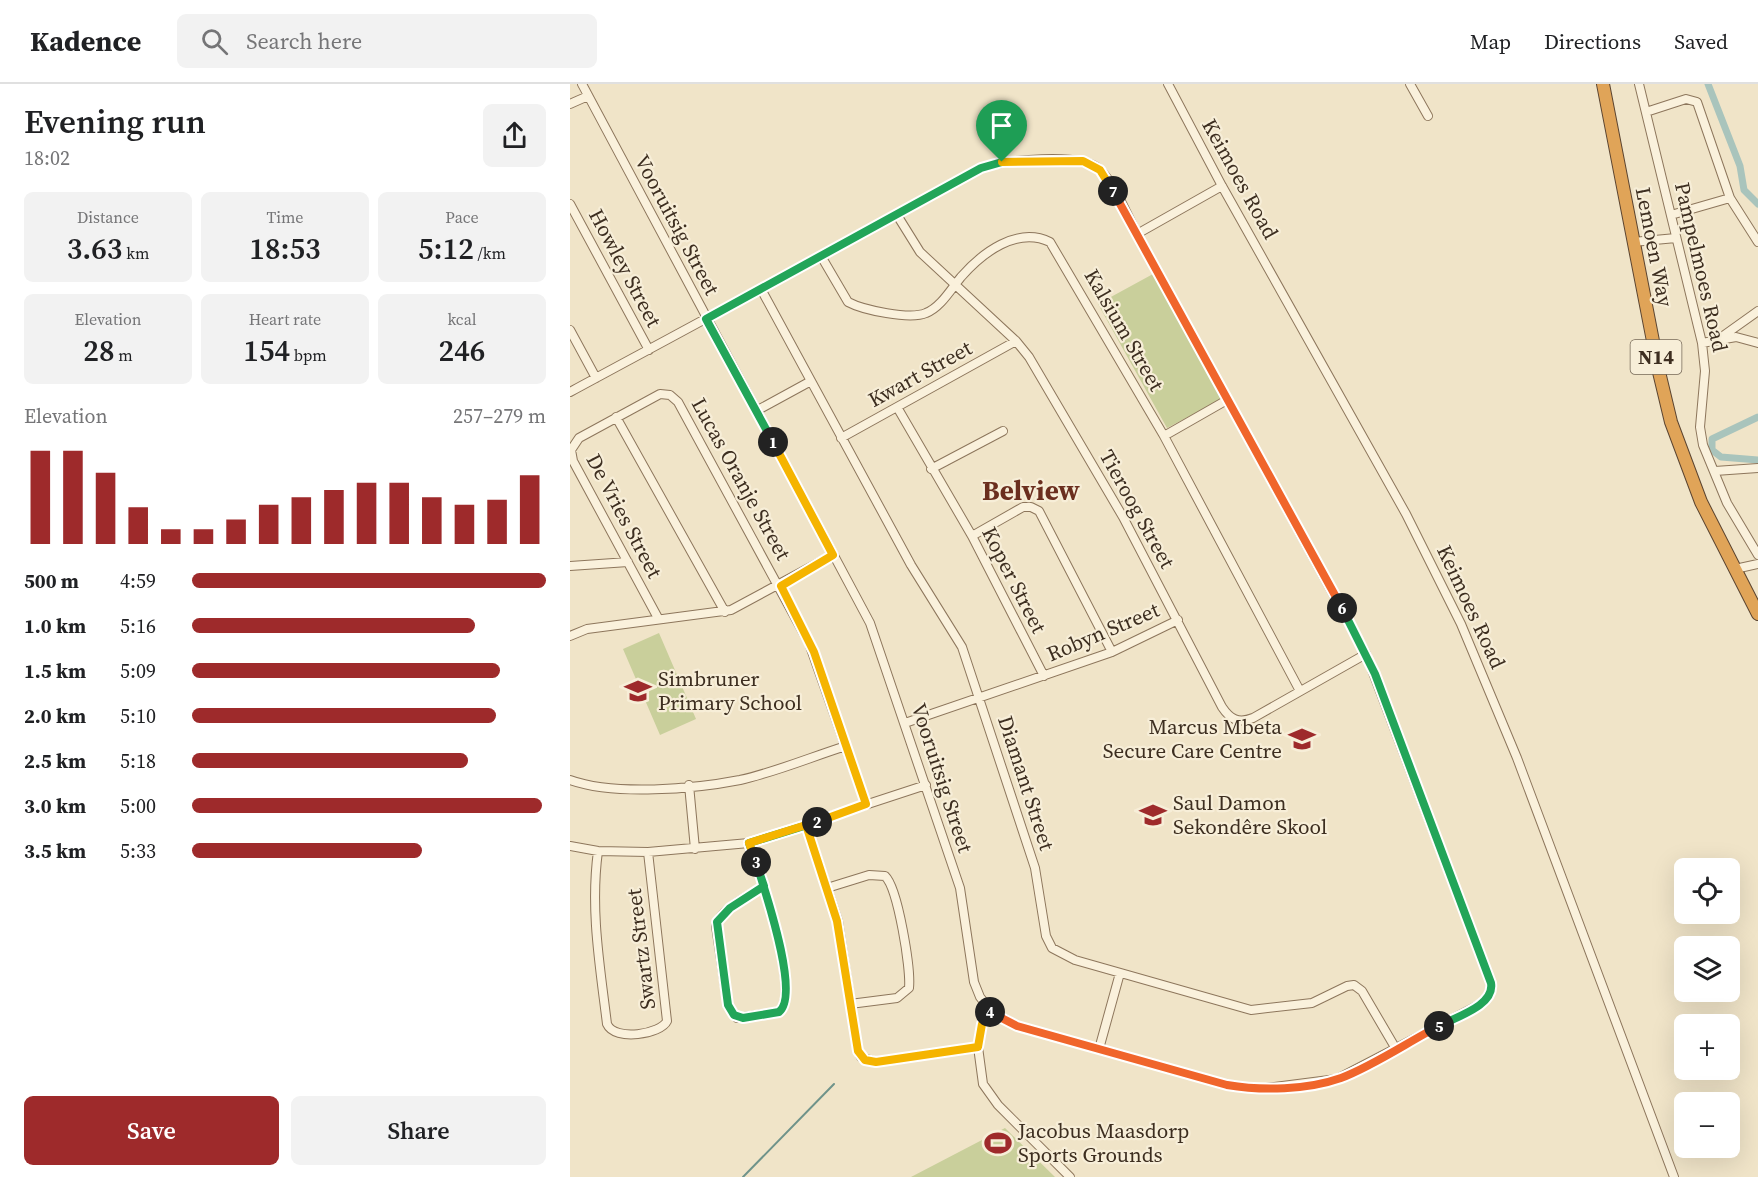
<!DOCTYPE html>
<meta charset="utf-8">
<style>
body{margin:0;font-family:"Source Serif 4",serif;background:#f2f2f2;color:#202124;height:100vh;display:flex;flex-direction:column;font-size:22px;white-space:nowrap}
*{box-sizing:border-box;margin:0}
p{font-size:20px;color:#757577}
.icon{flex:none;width:33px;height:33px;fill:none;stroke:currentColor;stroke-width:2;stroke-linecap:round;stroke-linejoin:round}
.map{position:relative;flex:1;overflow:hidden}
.drawer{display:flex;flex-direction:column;background:#fff;width:570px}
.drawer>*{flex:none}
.buttons{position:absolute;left:1104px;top:774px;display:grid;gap:12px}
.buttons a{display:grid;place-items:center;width:66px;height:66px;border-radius:9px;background:#fff;box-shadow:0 6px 24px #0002;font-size:30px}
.pin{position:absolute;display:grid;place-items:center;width:51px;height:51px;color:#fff;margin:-62px -26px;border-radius:50% 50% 50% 0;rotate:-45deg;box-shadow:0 0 6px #0007}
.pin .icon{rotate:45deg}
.km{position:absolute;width:30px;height:30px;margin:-15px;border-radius:50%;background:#222;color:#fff;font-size:16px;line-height:30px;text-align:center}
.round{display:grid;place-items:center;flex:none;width:63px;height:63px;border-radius:9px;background:#f2f2f2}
.summary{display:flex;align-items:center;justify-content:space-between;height:102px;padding:0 24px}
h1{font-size:33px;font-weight:600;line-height:45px}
.figures{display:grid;grid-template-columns:repeat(3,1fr);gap:9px;height:102px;padding:6px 24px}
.figures div{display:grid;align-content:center;border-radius:9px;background:#f2f2f2;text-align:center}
.figures b{font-size:30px;font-weight:600}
.figures small{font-size:16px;font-weight:400}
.figures p{font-size:16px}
.chart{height:168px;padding:12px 24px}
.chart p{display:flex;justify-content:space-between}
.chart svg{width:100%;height:108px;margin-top:6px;stroke:#9e2a2b;stroke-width:6}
.action{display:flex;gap:12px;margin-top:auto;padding:12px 24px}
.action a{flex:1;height:69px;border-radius:9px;background:#9e2a2b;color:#fff;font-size:24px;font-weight:600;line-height:69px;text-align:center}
.action a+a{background:#f2f2f2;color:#202124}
ul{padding:0 24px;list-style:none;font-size:20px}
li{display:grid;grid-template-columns:96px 72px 1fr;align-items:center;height:45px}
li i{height:15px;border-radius:8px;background:#9e2a2b}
header{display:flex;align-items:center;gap:36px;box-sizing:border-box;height:84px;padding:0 30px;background:#fff;border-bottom:2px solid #e0e0e0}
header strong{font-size:28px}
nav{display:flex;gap:33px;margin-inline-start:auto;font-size:21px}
.search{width:420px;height:54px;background:#f2f2f2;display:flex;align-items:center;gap:15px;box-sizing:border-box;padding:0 21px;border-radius:9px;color:#757577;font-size:22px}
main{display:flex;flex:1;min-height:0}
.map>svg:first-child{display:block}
.green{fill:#c9cf9b}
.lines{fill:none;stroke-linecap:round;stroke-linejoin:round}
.stream{stroke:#6f938a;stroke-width:2}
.canal{stroke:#a9c4bc;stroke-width:7}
.minor-casing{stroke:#8d765c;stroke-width:10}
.highway-casing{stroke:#5b4430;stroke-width:14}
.minor{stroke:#faf1dc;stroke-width:8}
.highway{stroke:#e0a458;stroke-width:12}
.split-1-casing{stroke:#fff;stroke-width:12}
.split-2-casing{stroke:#fff;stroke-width:12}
.split-3-casing{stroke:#fff;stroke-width:12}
.split-4-casing{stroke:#fff;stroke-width:12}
.split-5-casing{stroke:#fff;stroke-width:12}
.split-6-casing{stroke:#fff;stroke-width:12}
.split-7-casing{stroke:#fff;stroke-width:12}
.split-8-casing{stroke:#fff;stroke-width:12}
.split-1{stroke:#22a559;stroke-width:8}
.split-2{stroke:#f5b400;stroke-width:8}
.split-3{stroke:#22a559;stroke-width:8}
.split-4{stroke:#f5b400;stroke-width:8}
.split-5{stroke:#f0652b;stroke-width:8}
.split-6{stroke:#22a559;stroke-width:8}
.split-7{stroke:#f0652b;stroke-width:8}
.split-8{stroke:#f5b400;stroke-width:8}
.labels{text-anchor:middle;stroke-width:4.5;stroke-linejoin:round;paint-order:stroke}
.shield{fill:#f7eed8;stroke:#756857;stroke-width:1.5}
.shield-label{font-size:20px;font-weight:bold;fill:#3d2e20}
.street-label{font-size:21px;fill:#3d2e20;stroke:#f7eed8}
.poi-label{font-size:21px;fill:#3d2e20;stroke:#f7eed8;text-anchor:start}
.district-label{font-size:27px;font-weight:bold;fill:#6b2e1e;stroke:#f7eed8}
</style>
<header>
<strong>Kadence</strong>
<div class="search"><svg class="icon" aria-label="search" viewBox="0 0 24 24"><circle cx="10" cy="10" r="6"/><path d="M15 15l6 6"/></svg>Search here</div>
<nav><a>Map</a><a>Directions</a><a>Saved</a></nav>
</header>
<main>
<section class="drawer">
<div class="summary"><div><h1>Evening run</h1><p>18:02</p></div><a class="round"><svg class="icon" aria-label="share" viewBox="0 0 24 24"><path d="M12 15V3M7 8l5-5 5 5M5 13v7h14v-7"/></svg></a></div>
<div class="figures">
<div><p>Distance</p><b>3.63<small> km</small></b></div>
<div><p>Time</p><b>18:53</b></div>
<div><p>Pace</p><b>5:12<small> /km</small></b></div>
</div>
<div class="figures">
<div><p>Elevation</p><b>28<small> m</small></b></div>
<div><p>Heart rate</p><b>154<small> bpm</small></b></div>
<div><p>kcal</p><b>246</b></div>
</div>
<div class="chart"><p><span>Elevation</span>257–279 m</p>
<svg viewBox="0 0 160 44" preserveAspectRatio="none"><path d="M5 44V6M15 44V6M25 44V15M35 44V29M45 44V38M55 44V38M65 44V34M75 44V28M85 44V25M95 44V22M105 44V19M115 44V19M125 44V25M135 44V28M145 44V26M155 44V16"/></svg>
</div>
<ul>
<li><b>500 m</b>4:59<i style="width:100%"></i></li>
<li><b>1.0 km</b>5:16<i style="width:80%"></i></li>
<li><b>1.5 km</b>5:09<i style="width:87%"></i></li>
<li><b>2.0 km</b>5:10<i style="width:86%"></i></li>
<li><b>2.5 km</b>5:18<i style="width:78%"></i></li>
<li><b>3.0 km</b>5:00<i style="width:99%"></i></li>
<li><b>3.5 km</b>5:33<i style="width:65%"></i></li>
</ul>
<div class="action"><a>Save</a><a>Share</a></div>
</section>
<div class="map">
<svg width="1188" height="1093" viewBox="0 0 1188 1093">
<rect width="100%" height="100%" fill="#f0e4c8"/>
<path class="green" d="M583,190L652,315L597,344L528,220Z
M89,549L126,635L90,651L53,565Z
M435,1044L485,1093H341Z"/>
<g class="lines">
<path class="stream" d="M173,1093L264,1000"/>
<path class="canal" d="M1138,0L1170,82L1174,106L1188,120
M1188,333L1142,355V366L1151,373L1188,376"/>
<defs>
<path id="minor" d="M598,0L652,102L836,430L891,540L947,674L1104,1093
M840,0L858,32
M1069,0L1132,259L1135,287L1130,343L1133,361L1157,419L1188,471
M0,20L18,12
M1076,28L1116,15L1127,18L1160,114L1101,131
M1160,114L1188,158
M0,120L79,266
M327,131L350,168L446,257L459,273L553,433L652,623C660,635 668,640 683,634L796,570
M567,150L652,102
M1063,158L1106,154
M251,172L278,218C293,226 340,236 356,229C371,223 381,205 391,193C412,169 447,142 480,158L594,352L730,607
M191,205L341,481L392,563L465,784L476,852L482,864L505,876L681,926L742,919L777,902L784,901L792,907L826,965
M0,246L26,294
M1153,252L1188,227
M1132,259L1166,253L1188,259
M0,308C137,234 275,160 411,84C433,76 512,68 529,85C546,101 556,129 567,150L796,570L920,896C923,908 919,914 909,921L767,995L688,1005L657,1001L447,942L421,927L410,913L404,898L390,804L300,539L12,0
M327,323L402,452L474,592
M186,327L241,297
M46,333L155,528
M594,352L657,316
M271,354L446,257
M361,385L433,347
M1145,387L1188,384
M402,452L453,423H461L469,427L542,568
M0,482L58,478
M1165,485L1188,480
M88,534L3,377L1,366L9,354L90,310L100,311L108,318L239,559L296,720
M0,552L17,545L161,526L263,471
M335,639L542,568L608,536
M0,696C44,712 124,705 170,696C206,688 241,673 276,662
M119,701L125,765
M236,741L268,837L288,967L291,973L306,978L408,963
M179,759C189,787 232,910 209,928L167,934L158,922L146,842C151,824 179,812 194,802
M0,762L28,767L78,768L179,759L356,701
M28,767C20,826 30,882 37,940C45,958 91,950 97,937L78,768
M257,804L299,791L315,792C328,804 341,885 339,904L327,914L280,920
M421,927L412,940L408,963L413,1000L428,1021L500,1093
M529,965L550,889"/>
<path id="highway" d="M1033,0L1089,288L1101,338L1131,418L1188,530"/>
</defs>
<use href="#minor" class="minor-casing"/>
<use href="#highway" class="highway-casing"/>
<use href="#minor" class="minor"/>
<use href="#highway" class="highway"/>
</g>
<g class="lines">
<defs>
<path id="split-1" d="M203,358L136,235L411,84L432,78"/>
<path id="split-2" d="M203,358L263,471L211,502L244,568L296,720L247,738"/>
<path id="split-3" d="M186,778C194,804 231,911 209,928L173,934L164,931L158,921L147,838L160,824L194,802L179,759L247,738"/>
<path id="split-4" d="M186,778L179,759L236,741L267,837L288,967L295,976L306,978L408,963L412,940L420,928"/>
<path id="split-5" d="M420,928L447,942L657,1001C692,1007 737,1006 771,994C803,982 838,958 869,942"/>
<path id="split-6" d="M772,524L805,590L921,899C925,922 885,933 869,942"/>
<path id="split-7" d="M543,107L772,524"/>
<path id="split-8" d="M432,78L513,77L530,86L543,107"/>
</defs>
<use href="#split-1" class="split-1-casing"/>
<use href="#split-2" class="split-2-casing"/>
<use href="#split-3" class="split-3-casing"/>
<use href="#split-4" class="split-4-casing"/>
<use href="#split-5" class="split-5-casing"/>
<use href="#split-6" class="split-6-casing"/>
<use href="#split-7" class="split-7-casing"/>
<use href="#split-8" class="split-8-casing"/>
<use href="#split-1" class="split-1"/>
<use href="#split-2" class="split-2"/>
<use href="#split-3" class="split-3"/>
<use href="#split-4" class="split-4"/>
<use href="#split-5" class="split-5"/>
<use href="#split-6" class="split-6"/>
<use href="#split-7" class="split-7"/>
<use href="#split-8" class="split-8"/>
</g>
<defs>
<symbol id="school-bare" viewBox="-9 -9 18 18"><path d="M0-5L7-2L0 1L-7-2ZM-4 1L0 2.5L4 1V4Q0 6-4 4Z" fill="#9e2a2b" stroke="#f7eed8" stroke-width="2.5" paint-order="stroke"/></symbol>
<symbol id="stadium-bare" viewBox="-9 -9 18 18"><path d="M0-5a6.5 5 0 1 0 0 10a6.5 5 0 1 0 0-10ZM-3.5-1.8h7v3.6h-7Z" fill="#9e2a2b" stroke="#f7eed8" stroke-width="2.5" paint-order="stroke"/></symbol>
</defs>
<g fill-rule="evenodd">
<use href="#school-bare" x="49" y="588" width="38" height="38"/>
<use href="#school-bare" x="713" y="636" width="38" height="38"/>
<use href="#school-bare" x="564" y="712" width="38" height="38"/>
<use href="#stadium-bare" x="409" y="1040" width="38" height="38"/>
</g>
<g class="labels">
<rect class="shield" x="1060.5" y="256" width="51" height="34" rx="4.5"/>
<g class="shield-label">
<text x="1086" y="280">N14</text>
</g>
<g class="street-label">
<text transform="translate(670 95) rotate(61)" y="7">Keimoes Road</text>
<text transform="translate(107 141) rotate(62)" y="7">Vooruitsig Street</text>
<text transform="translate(1084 163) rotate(79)" y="7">Lemoen Way</text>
<text transform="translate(1131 183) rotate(77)" y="7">Pampelmoes Road</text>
<text transform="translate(55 184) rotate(62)" y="7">Howley Street</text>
<text transform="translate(554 246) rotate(60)" y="7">Kalsium Street</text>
<text transform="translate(350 290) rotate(-29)" y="7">Kwart Street</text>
<text transform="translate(171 395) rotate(61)" y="7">Lucas Oranje Street</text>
<text transform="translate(567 425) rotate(61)" y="7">Tieroog Street</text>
<text transform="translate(54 432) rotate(62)" y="7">De Vries Street</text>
<text transform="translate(444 496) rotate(63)" y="7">Koper Street</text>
<text transform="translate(901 523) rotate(65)" y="7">Keimoes Road</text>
<text transform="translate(533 548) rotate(-23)" y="7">Robyn Street</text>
<text transform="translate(372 694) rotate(72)" y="7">Vooruitsig Street</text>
<text transform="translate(456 699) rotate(72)" y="7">Diamant Street</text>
<text transform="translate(71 865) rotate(-97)" y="7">Swartz Street</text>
</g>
<g class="poi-label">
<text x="88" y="602">Simbruner<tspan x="88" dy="24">Primary School</tspan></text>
<text x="712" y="650" text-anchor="end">Marcus Mbeta<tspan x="712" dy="24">Secure Care Centre</tspan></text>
<text x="603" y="726">Saul Damon<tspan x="603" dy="24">Sekondêre Skool</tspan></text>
<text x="448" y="1054">Jacobus Maasdorp<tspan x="448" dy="24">Sports Grounds</tspan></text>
</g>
<g class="district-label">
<text x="461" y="416">Belview</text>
</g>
</g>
</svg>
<div class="buttons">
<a><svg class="icon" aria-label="locate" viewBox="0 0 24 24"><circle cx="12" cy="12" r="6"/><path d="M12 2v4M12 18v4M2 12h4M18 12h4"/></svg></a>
<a><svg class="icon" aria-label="layers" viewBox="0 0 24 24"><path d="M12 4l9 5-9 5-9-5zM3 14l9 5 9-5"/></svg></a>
<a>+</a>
<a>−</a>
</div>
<div class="pin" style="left:432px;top:78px;background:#1e9e55"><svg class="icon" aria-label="arrive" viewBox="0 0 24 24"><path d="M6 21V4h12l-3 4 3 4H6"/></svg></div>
<b class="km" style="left:203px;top:358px">1</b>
<b class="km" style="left:247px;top:738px">2</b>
<b class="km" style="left:186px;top:778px">3</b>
<b class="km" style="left:420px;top:928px">4</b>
<b class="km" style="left:869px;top:942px">5</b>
<b class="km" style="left:772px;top:524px">6</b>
<b class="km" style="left:543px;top:107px">7</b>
</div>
</main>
